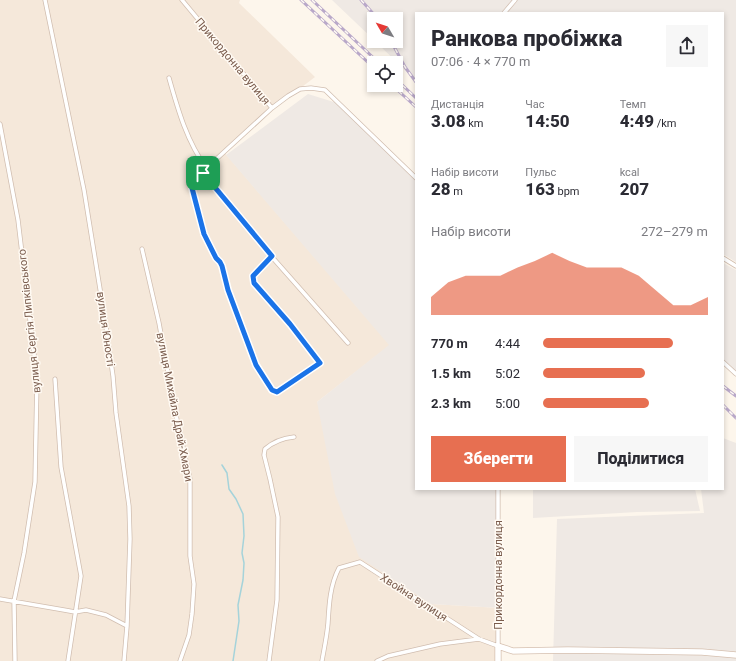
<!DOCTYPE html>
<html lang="uk">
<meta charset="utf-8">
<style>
body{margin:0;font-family:Roboto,sans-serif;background:#f7f7f7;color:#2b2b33;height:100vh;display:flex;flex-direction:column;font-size:15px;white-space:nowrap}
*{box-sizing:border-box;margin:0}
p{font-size:13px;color:#7c7c81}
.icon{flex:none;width:22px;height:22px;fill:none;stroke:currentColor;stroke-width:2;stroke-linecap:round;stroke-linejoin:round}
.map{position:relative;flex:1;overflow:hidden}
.details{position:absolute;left:415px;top:12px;width:309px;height:478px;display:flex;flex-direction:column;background:#fff;border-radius:0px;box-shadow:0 2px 6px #0003}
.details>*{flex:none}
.needle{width:26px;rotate:309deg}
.tools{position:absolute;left:367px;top:12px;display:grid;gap:8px}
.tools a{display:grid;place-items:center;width:36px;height:36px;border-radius:0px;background:#fff;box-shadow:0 2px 6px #0003;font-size:20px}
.pin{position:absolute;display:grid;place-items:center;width:34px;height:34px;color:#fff;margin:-17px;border-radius:8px;box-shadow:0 2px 6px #0006}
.round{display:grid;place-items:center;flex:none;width:42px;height:42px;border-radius:0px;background:#f7f7f7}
.head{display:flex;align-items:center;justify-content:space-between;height:68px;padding:0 16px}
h1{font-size:22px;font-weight:800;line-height:30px}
.metrics{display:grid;grid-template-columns:repeat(3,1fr);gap:6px;height:68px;padding:4px 16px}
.metrics div{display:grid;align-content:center}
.metrics b{font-size:17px;font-weight:800}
.metrics small{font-size:11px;font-weight:400}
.metrics p{font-size:11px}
.chart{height:112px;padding:8px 16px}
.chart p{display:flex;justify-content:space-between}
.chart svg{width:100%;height:72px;margin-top:4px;fill:#e76f51;opacity:.7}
.cta{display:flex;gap:8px;margin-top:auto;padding:8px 16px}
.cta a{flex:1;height:46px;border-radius:0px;background:#e76f51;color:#fff;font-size:16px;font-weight:800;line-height:46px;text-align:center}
.cta a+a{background:#f7f7f7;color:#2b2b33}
ul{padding:0 16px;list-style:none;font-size:13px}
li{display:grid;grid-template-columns:64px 48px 1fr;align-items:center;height:30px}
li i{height:10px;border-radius:5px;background:#e76f51}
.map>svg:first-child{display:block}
.residential{fill:#f5e8da}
.industrial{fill:#efe9e4}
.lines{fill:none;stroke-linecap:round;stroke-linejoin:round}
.stream{stroke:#a5d3da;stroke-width:1.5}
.street-casing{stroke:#d1beb0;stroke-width:5}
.secondary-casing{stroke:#d6c0b0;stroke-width:7}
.street{stroke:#fff;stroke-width:3.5}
.secondary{stroke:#fff;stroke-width:5.5}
.rail-casing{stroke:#b9a8c9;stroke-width:3}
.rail{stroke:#fffaf3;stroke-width:1.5;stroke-dasharray:4.5;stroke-linecap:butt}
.route-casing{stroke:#fff;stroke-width:8}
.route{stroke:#1a73e8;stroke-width:5}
.labels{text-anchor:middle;stroke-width:3;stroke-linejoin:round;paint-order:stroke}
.street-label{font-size:11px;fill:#7a5c4d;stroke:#fffaf3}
</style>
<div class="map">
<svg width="736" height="661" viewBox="0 0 736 661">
<rect width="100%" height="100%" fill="#fdf6ec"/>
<path class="residential" d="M0,0H240L239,3L315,77L269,112L224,152L390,345L317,402L431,604L500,608L499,661H0Z"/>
<path class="industrial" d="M332,0H736V262L723,254V13H416V81L375,41H396V19H374V40Z
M308,94L337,103L416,181V489H500V608L431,604L359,557L335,494L317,402L389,345L226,155Z
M723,263L736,270V371L723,359Z
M723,438L736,443V661H553L557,519L704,513L701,489H723Z
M533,489H695L700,511L637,512L533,518Z"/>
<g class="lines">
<path class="stream" d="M222,465L227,473L229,489L236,499L243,514L244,536L242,553L244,563L243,580L238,605L239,621L233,661"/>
<defs>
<path id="street" d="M45,0L84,190L105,320L113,376L116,413L129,506L130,539L127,626L124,661
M182,0L272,108
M504,13L515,0
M169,78C178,110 187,142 207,169
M0,124L18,220L37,379L35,482L24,553L14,601L15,661
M203,173L272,257L348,343
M142,249L159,323L174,406L190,479V556L194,584L192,614L189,635L180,661
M272,257L253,276L254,283L290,324L320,363L277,392L272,390L256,365L228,290L222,266L220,262L216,258L204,234L192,188L193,183L212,163L272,108L288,96L300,89L311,88L325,90L416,178
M723,258L736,266
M723,362L736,374
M55,379L61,467L81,576L68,661
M0,599L64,610L75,612L86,610L106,615L127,626
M269,661L277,600L278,517L270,479L264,455L265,449C273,442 284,438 294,437
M322,661C324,649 327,636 328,623C329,605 330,585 339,568L360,562L479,639L498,646V489
M377,661L388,656L440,644L479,639"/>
<path id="secondary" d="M498,661V646L513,651L568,650L702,652L736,655"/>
</defs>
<use href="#street" class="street-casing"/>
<use href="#secondary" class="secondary-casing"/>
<use href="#street" class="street"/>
<use href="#secondary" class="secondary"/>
<defs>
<path id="rail" d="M301,0L374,68
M312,0L379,63
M361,0L378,19
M391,41L405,67L416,82
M396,79L416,98
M392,85L416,107
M723,386L736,396
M723,405L736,418"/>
</defs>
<use href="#rail" class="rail-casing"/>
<use href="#rail" class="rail"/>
</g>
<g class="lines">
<defs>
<path id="route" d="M203,173L272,256L253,276L254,283L290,324L320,363L277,392L272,390L256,365L228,290L222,266L220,262L216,258L204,234L192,188L193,183Z"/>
</defs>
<use href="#route" class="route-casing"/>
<use href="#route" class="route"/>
</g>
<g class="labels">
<g class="street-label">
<text transform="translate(233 61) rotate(50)" y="4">Прикордонна вулиця</text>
<text transform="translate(29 321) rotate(-96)" y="4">вулиця Сергія Липківського</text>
<text transform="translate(106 329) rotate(82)" y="4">вулиця Юності</text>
<text transform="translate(175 407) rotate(79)" y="4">вулиця Михайла Драй-Хмари</text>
<text transform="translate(498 575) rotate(-90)" y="4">Прикордонна вулиця</text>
<text transform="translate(414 597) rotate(33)" y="4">Хвойна вулиця</text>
</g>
</g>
</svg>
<div class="tools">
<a><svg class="needle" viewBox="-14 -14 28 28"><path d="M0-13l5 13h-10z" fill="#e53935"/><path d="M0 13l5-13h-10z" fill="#7c7c81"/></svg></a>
<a><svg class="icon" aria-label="locate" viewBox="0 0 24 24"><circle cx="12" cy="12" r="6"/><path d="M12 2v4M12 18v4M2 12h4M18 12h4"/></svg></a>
</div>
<div class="pin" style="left:203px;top:173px;background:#1e9e55"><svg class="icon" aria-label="arrive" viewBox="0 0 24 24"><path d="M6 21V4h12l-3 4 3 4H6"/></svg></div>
<section class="details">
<div class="head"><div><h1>Ранкова пробіжка</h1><p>07:06 · 4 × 770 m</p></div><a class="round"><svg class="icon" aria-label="share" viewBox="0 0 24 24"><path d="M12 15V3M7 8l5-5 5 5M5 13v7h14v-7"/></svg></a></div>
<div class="metrics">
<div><p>Дистанція</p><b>3.08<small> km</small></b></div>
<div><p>Час</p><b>14:50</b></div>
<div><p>Темп</p><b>4:49<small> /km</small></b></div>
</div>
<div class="metrics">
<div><p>Набір висоти</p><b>28<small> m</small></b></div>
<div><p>Пульс</p><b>163<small> bpm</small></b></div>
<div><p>kcal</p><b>207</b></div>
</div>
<div class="chart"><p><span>Набір висоти</span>272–279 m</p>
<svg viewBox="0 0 160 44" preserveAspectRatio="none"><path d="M0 44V33L10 24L20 20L30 20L40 20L50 15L60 11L70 6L80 11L90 15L100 15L110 15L120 20L130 29L140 38L150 38L160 33V44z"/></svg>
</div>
<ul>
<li><b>770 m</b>4:44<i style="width:79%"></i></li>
<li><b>1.5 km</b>5:02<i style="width:62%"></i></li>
<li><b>2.3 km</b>5:00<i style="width:64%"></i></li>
</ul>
<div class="cta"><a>Зберегти</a><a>Поділитися</a></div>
</section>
</div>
